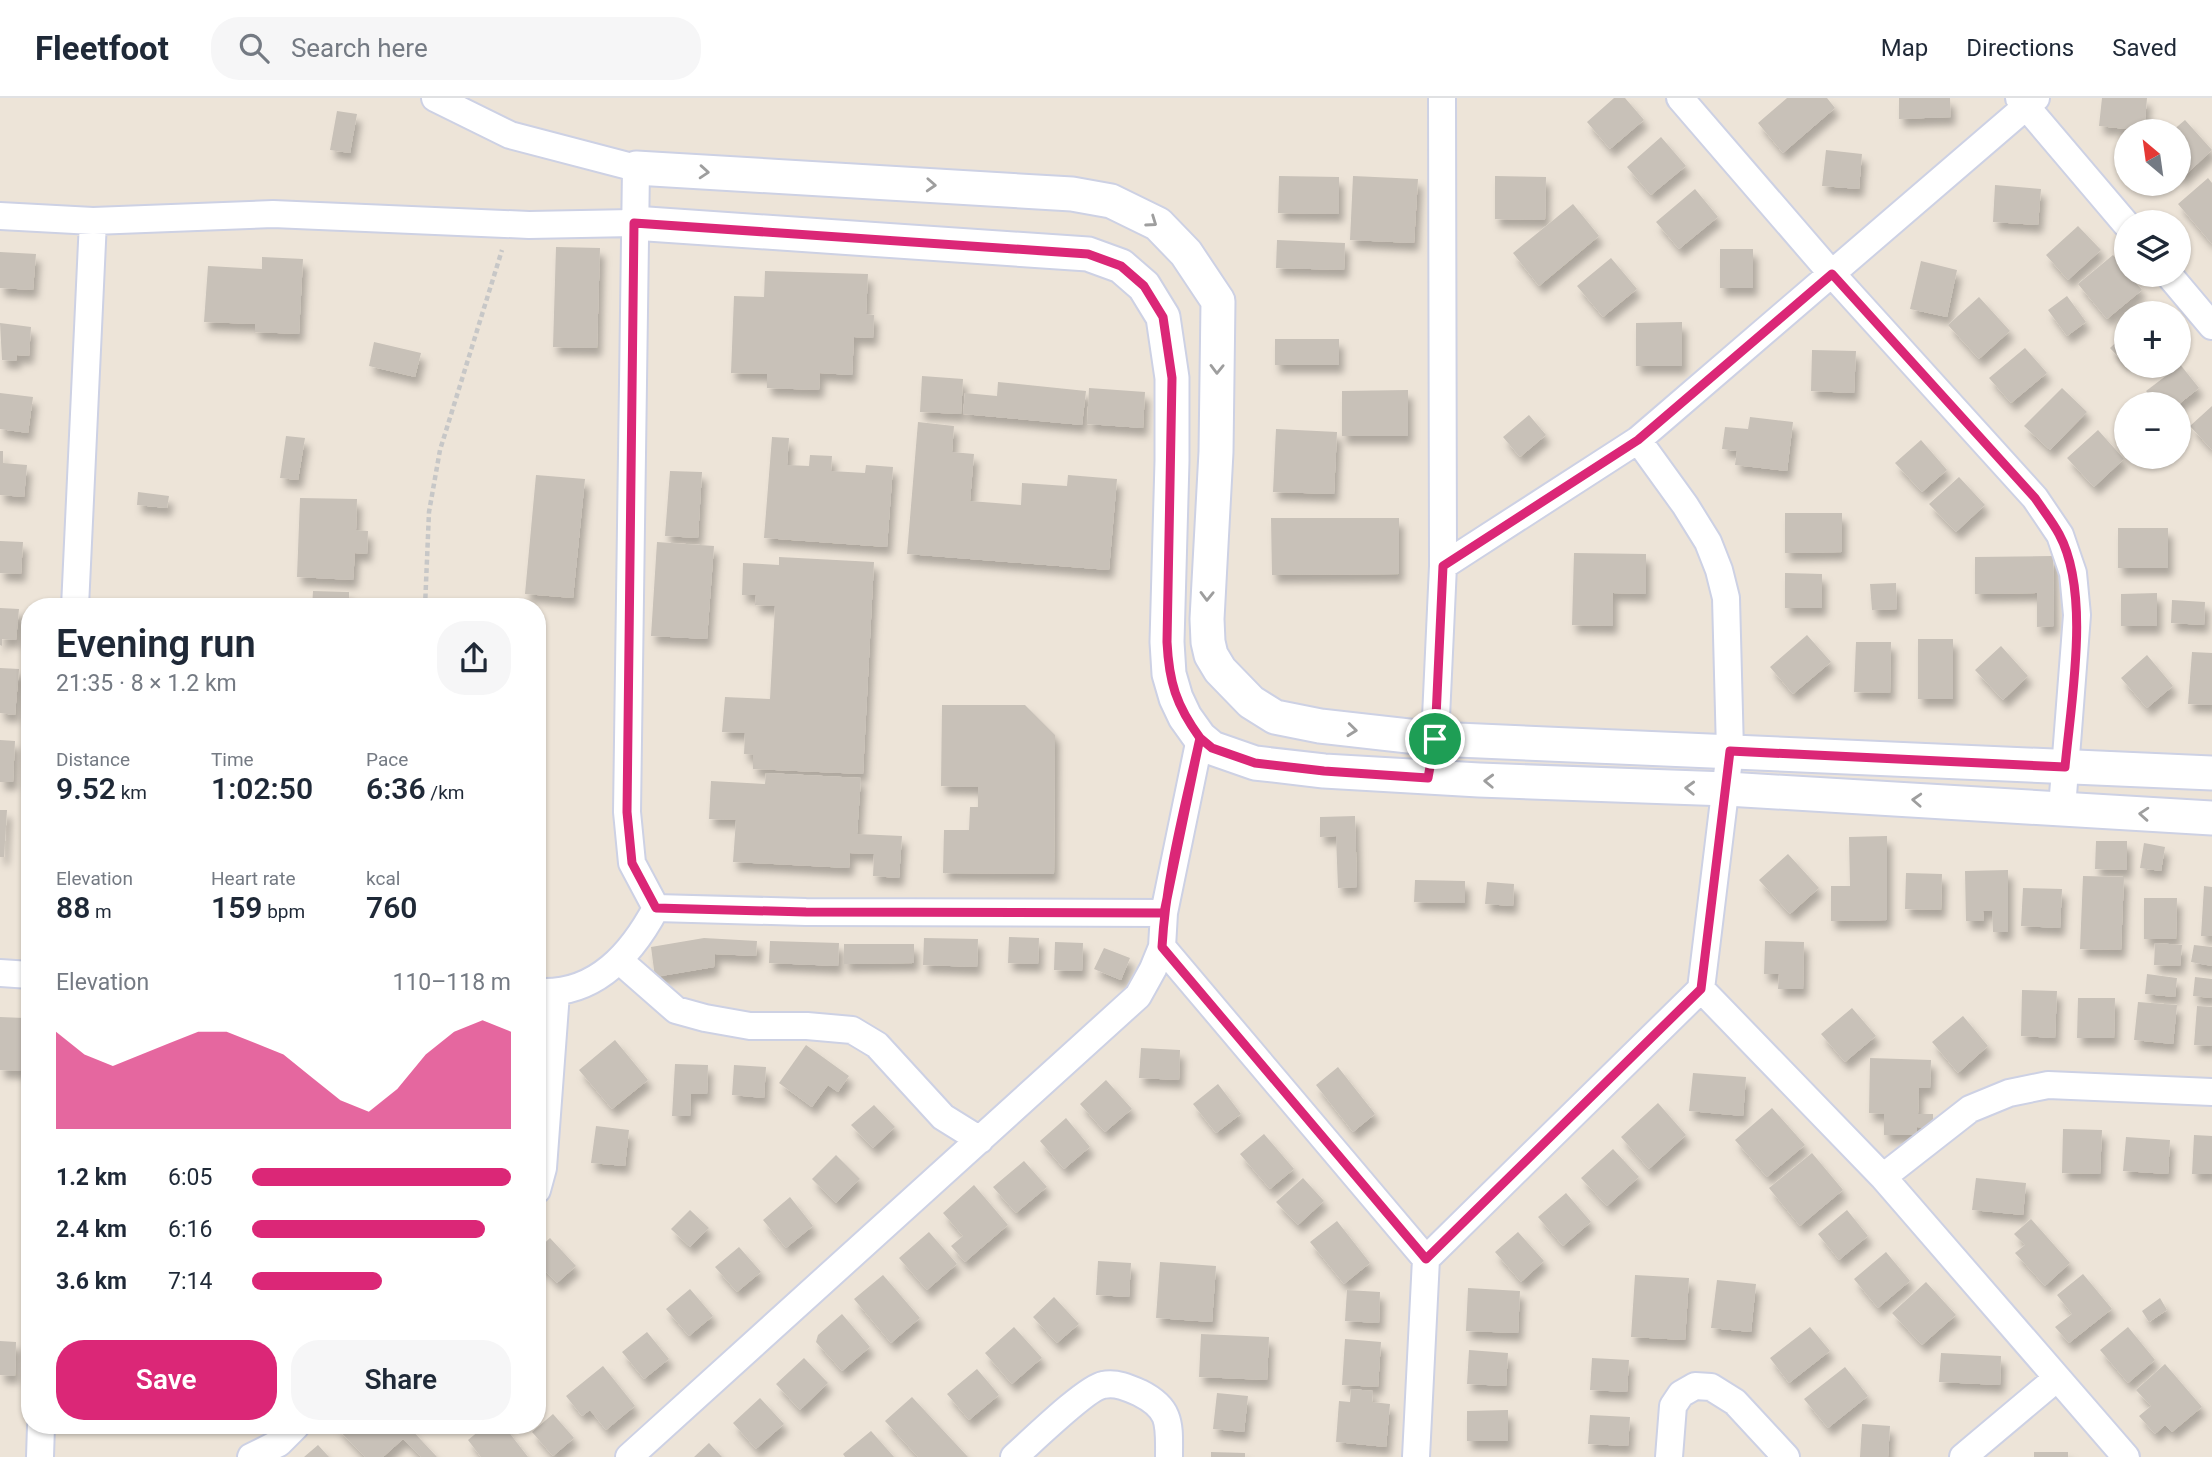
<!DOCTYPE html>
<meta charset="utf-8">
<style>
body{margin:0;font-family:Roboto,sans-serif;background:#f6f6f7;color:#1f2937;height:100vh;display:flex;flex-direction:column;font-size:26px;white-space:nowrap}
*{box-sizing:border-box;margin:0}
p{font-size:23px;color:#747a83}
.icon{flex:none;width:38px;height:38px;fill:none;stroke:currentColor;stroke-width:2;stroke-linecap:round;stroke-linejoin:round}
.map{position:relative;flex:1;overflow:hidden}
.drawer{position:absolute;left:21px;top:500px;width:525px;height:836px;display:flex;flex-direction:column;background:#fff;border-radius:28px;box-shadow:0 2px 5px #0004}
.drawer>*{flex:none}
.needle{width:46px;rotate:331deg}
.fabs{position:absolute;left:2114px;top:21px;display:grid;gap:14px}
.fabs a{display:grid;place-items:center;width:77px;height:77px;border-radius:50%;background:#fff;box-shadow:0 2px 5px #0004;font-size:35px}
.pin{position:absolute;display:grid;place-items:center;width:60px;height:60px;color:#fff;margin:-30px;border:4px solid #fff;border-radius:50%;box-shadow:0 2px 7px #0007}
.round{display:grid;place-items:center;flex:none;width:74px;height:74px;border-radius:28px;background:#f6f6f7}
.summary{display:flex;align-items:center;justify-content:space-between;height:119px;padding:0 35px}
h1{font-size:38px;font-weight:600;line-height:52px}
.figures{display:grid;grid-template-columns:repeat(3,1fr);gap:10px;height:119px;padding:7px 35px}
.figures div{display:grid;align-content:center}
.figures b{font-size:30px;font-weight:600}
.figures small{font-size:19px;font-weight:400}
.figures p{font-size:19px}
.chart{height:196px;padding:14px 35px}
.chart p{display:flex;justify-content:space-between}
.chart svg{width:100%;height:126px;margin-top:7px;fill:#db2777;opacity:.7}
.button{display:flex;gap:14px;margin-top:auto;padding:14px 35px}
.button a{flex:1;height:80px;border-radius:28px;background:#db2777;color:#fff;font-size:28px;font-weight:600;line-height:80px;text-align:center}
.button a+a{background:#f6f6f7;color:#1f2937}
ul{padding:0 35px;list-style:none;font-size:23px}
li{display:grid;grid-template-columns:112px 84px 1fr;align-items:center;height:52px}
li i{height:18px;border-radius:9px;background:#db2777}
header{display:flex;align-items:center;gap:42px;box-sizing:border-box;height:98px;padding:0 35px;background:#fff;border-bottom:2px solid #e0e1e3}
header strong{font-size:33px}
nav{display:flex;gap:38px;margin-inline-start:auto;font-size:24px}
.search{width:490px;height:63px;background:#f6f6f7;display:flex;align-items:center;gap:18px;box-sizing:border-box;padding:0 24px;border-radius:28px;color:#747a83;font-size:26px}
.map>svg:first-child{display:block}
.building{fill:#c8c1b8;filter:url(#shadow)}
.lines{fill:none;stroke-linecap:round;stroke-linejoin:round}
.minor-casing{stroke:#cdd1e4;stroke-width:30}
.tertiary-casing{stroke:#cdd1e4;stroke-width:37}
.path{stroke:#c7c7c7;stroke-width:4.5;stroke-dasharray:5 3.5;stroke-linecap:butt}
.minor{stroke:#fff;stroke-width:26}
.tertiary{stroke:#fff;stroke-width:33}
.oneway{stroke:#9e9e9e}
.route-casing{stroke:#fff;stroke-width:14}
.route{stroke:#db2777;stroke-width:9}
</style>
<header>
<strong>Fleetfoot</strong>
<div class="search"><svg class="icon" aria-label="search" viewBox="0 0 24 24"><circle cx="10" cy="10" r="6"/><path d="M15 15l6 6"/></svg>Search here</div>
<nav><a>Map</a><a>Directions</a><a>Saved</a></nav>
</header>
<div class="map">
<svg width="2212" height="1359" viewBox="0 0 2212 1359">
<defs>
<filter id="shadow"><feDropShadow dx="4.5" dy="8" stdDeviation="3.5" flood-color="#0004"/></filter>
</defs>
<rect width="100%" height="100%" fill="#ede4d8"/>
<path class="building" d="M1614,0H1625L1644,22L1610,51L1587,24Z
M1787,0H1827L1835,10L1783,55L1758,25Z
M1899,0H1950L1951,19L1899,21Z
M2102,0H2147L2144,33L2099,28Z
M337,13L357,16L350,55L330,52Z
M2185,22L2212,52L2179,83V33H2172Z
M1661,39L1686,68L1651,97L1627,69Z
M1826,52L1862,56L1859,91L1822,88Z
M1279,78L1339,79V116L1278,115Z
M1353,78L1418,81L1414,145L1350,142Z
M1495,78L1546,79L1545,122L1495,121Z
M2208,80L2212,85V146L2178,106Z
M1995,87L2041,91L2038,127L1993,124Z
M1695,91L1718,119L1679,151L1656,124Z
M1573,106L1599,138L1539,188L1513,155Z
M2078,128L2101,152L2068,182L2046,157Z
M1277,142L1345,145L1344,172L1276,170Z
M556,149L600,150L597,250L553,249Z
M1720,151H1753V190H1720Z
M0,154L36,156L33,192L0,190Z
M2113,157L2126,173V177H2129L2142,192L2107,221L2078,186Z
M262,159L303,161L299,236L255,234V226L204,224L208,168L262,171Z
M1611,160L1637,191L1603,219L1577,188Z
M1921,163L1957,172L1947,219L1910,211Z
M765,173L868,176L866,216L874,217L873,240L854,239L852,277L820,275L819,292L767,290V276L731,275L734,198L764,199Z
M2067,198L2086,224L2067,238L2048,212Z
M1979,199L2010,233L1979,261L1948,227Z
M1682,224V268H1636V225Z
M0,225L31,229L29,258L17,257L16,263L2,262Z
M2126,235V267L2110,250Z
M1275,241H1339V267H1275Z
M374,244L421,255L415,279L369,268Z
M2025,250L2047,275L2011,305L1989,280Z
M1812,252L1856,253L1854,295L1811,293Z
M2179,265L2199,290L2179,306H2157L2146,293L2179,268Z
M922,278L963,281L961,316L920,314Z
M998,284L1086,293L1082,327L963,316L965,295L997,298Z
M1089,290L1145,294L1143,330L1087,326Z
M2062,290L2087,314L2050,352L2024,328Z
M1408,292V338H1342V293Z
M0,295L33,299L28,335L0,331Z
M2212,308V352L2190,328Z
M1529,317L1546,337L1520,359L1503,339Z
M1750,319L1793,324L1787,373L1735,367L1737,353L1722,351L1725,329L1748,331Z
M918,324L954,328L952,354L974,356L970,403L1021,407L1022,385L1067,388L1068,377L1117,381L1109,472L907,456Z
M1276,331L1337,334L1334,396L1273,394Z
M2098,332L2124,361L2094,389L2067,360Z
M286,338L305,340L298,382L280,380Z
M772,339L789,340L787,367L809,368L810,357L832,358L831,373L865,375L866,367L893,369L887,449L764,440Z
M1921,342L1947,372L1922,394L1895,365Z
M0,353H3V365L27,367L24,399L0,397Z
M670,373L702,374L698,440L665,438Z
M536,377L585,381L573,500L525,496Z
M1959,379L1985,407L1956,434L1929,406Z
M138,394L169,398L167,410L137,407Z
M300,400L357,401L356,432L368,433L367,456L355,455L353,482L297,479Z
M1785,415H1842V454L1785,455Z
M1271,420H1399V476L1272,477Z
M2118,430H2168V470H2118Z
M0,443L23,444L21,476L0,475Z
M657,444L714,448L707,541L651,538Z
M1574,455L1646,456V496L1613,495V528L1572,527Z
M2053,458L2054,528L2037,529V495L1975,496V459Z
M779,459L874,464L863,676L753,671V657L744,656L745,635L722,634L725,599L770,601L775,508L755,507L756,497H742L743,465L779,467Z
M1785,475L1822,476V510H1785Z
M1896,485L1897,511L1872,512L1870,486Z
M313,493L349,494V509H312Z
M2157,495V528H2121V496Z
M2172,502L2205,504L2204,527L2171,525Z
M0,510L19,511L16,542L2,541V548L0,547Z
M1807,537L1831,564L1793,596L1770,569Z
M1918,541H1953V601H1918Z
M1856,544H1891L1890,595L1854,594Z
M2001,548L2028,578L2003,602L1975,572Z
M2192,554L2212,555V607L2188,606Z
M2147,557L2173,588L2147,610L2121,580Z
M0,570L19,571L15,617L0,615Z
M942,607H1025L1055,637L1054,776L943,775L944,732H969L970,709H978V689L941,688Z
M0,642L15,643L13,684H0Z
M766,675L861,680L857,736L902,738L899,780L873,778L874,756L850,755L849,770L733,764L736,722L709,721L711,683L765,686Z
M0,712H7L4,759H0Z
M1355,718L1357,789L1338,790L1336,738L1320,739V719Z
M1887,738V822L1831,823V788H1850L1849,739Z
M2096,743H2127V772L2095,771Z
M2144,745L2165,749L2161,773L2140,770Z
M1788,756L1819,790L1790,816L1759,782Z
M2008,772V834H1993L1992,813H1983L1984,823H1966L1965,773Z
M1906,775L1942,776L1941,812L1905,811Z
M2083,778L2124,779L2121,852L2080,851Z
M1415,782L1465,783V805L1414,804Z
M1487,784L1514,786L1513,808L1485,806Z
M2204,788L2212,789V838H2201Z
M2023,790L2062,791L2060,830L2021,828Z
M2144,800H2177L2176,841H2144Z
M1009,839L1039,840L1038,866L1008,865Z
M704,840L757,843L756,858L715,856L714,869L655,879L651,849Z
M924,840L978,841L977,869L923,867Z
M770,843L839,845L838,868L769,865Z
M1765,843L1804,844L1803,891H1778L1779,876H1764Z
M1055,844L1083,845L1082,873L1054,872Z
M2155,845L2182,847L2180,868L2154,867Z
M844,846H914V865L844,866Z
M2194,847L2212,849V868L2191,864Z
M1104,850L1130,860L1121,882L1094,871Z
M2147,876L2177,880L2175,899L2145,896Z
M2195,879L2212,881V900L2193,898Z
M2022,892L2057,893L2055,940L2021,938Z
M2078,900H2115L2114,940H2077Z
M2138,904L2177,907L2173,946L2134,942Z
M2197,908L2212,909V948L2194,947Z
M1852,910L1876,938L1845,964L1821,936Z
M1963,918L1988,948L1958,975L1932,944Z
M0,919L24,920L21,973L0,972Z
M615,942L648,982L612,1011L579,972Z
M806,947L849,978L838,994L828,987L812,1009L779,985Z
M1141,950L1180,952L1179,982L1139,980Z
M1870,960L1931,962L1930,990H1919L1918,1016H1933V1030L1917,1029V1037H1884V1016L1869,1015Z
M675,966L708,967L707,996H691L690,1018H672Z
M734,967L766,969L764,1000L732,997Z
M1338,969L1375,1016L1353,1034L1316,987Z
M1693,975L1746,979L1743,1018L1689,1013Z
M1106,982L1132,1011L1105,1034L1080,1006Z
M1218,986L1241,1016L1216,1035L1193,1006Z
M1658,1005L1686,1037L1649,1071L1621,1039Z
M874,1007L895,1029L873,1050L851,1027Z
M1772,1010L1805,1047L1767,1079L1735,1042Z
M1066,1020L1090,1049L1064,1071L1040,1043Z
M596,1028L629,1032L625,1068L591,1065Z
M2063,1031L2102,1032L2100,1076L2062,1075Z
M1264,1036L1294,1071L1270,1091L1240,1056Z
M2194,1037L2212,1038V1076H2192Z
M2126,1039L2170,1042L2168,1076L2123,1073Z
M1613,1051L1639,1079L1607,1108L1581,1080Z
M1812,1055L1843,1092L1800,1128L1769,1090Z
M836,1057L860,1081L836,1105L812,1081Z
M1024,1063L1047,1089L1016,1115L993,1089Z
M1303,1080L1324,1103L1298,1127L1276,1104Z
M1976,1080L2026,1085L2023,1117L1972,1112Z
M974,1087L1008,1127L965,1164L951,1148L963,1138L943,1115Z
M1566,1095L1591,1124L1563,1148L1538,1119Z
M790,1099L813,1128L786,1150L763,1122Z
M690,1112L709,1130L690,1149L671,1131Z
M1847,1112L1868,1138L1839,1162L1818,1136Z
M2031,1121L2070,1165L2045,1188L2015,1155L2025,1147L2014,1136Z
M1337,1123L1370,1165L1344,1186L1310,1144Z
M929,1134L957,1166L927,1192L899,1160Z
M1518,1134L1544,1163L1521,1184L1495,1154Z
M550,1140L576,1168L557,1185L537,1165V1152Z
M739,1149L761,1174L737,1194L715,1169Z
M1886,1154L1910,1183L1878,1210L1854,1181Z
M1098,1163L1131,1165L1129,1199L1096,1197Z
M1160,1164L1216,1168L1212,1224L1156,1220Z
M2083,1176L2112,1211L2069,1245L2055,1229L2072,1216L2057,1197Z
M883,1177L920,1220L891,1245L854,1201Z
M1635,1177L1689,1180L1685,1242L1631,1239Z
M1717,1182L1756,1186L1751,1234L1711,1230Z
M1926,1184L1956,1217L1922,1247L1892,1215Z
M1468,1190L1520,1193L1518,1235L1466,1233Z
M690,1191L713,1218L689,1238L666,1211Z
M1347,1192L1380,1194L1379,1225L1345,1223Z
M1054,1199L1079,1226L1057,1245L1033,1219Z
M2160,1200L2167,1212L2149,1224L2142,1213Z
M842,1216L870,1249L842,1273L816,1244L818,1237Z
M1014,1229L1042,1260L1012,1286L985,1255Z
M1810,1229L1830,1253L1789,1285L1770,1260Z
M2128,1229L2155,1262L2128,1285L2100,1252Z
M647,1234L669,1261L644,1281L622,1254Z
M1201,1236L1269,1239L1267,1282L1199,1279Z
M1345,1241L1381,1244L1378,1289L1342,1287Z
M0,1243L16,1244L15,1278L0,1277Z
M1469,1252L1508,1255L1506,1288L1467,1286Z
M1941,1255L2001,1258L2000,1287L1939,1284Z
M804,1260L828,1285L800,1312L776,1286Z
M1592,1260L1629,1262L1627,1294L1590,1292Z
M2165,1266L2202,1309L2172,1334L2165,1327L2155,1336L2139,1318L2151,1308L2136,1292Z
M603,1268L635,1308L606,1332L590,1312L582,1318L566,1298Z
M1845,1269L1868,1298L1828,1330L1804,1301Z
M977,1271L999,1297L969,1322L947,1296Z
M1351,1291L1373,1293L1372,1304L1390,1306L1386,1349L1336,1344L1339,1303L1350,1304Z
M1217,1295L1248,1298L1244,1334L1213,1331Z
M912,1299L968,1359H918L885,1323Z
M760,1300L784,1326L756,1351L733,1325Z
M1508,1312V1343H1467V1313Z
M553,1316L574,1340L553,1358L532,1334Z
M1590,1317L1630,1319L1628,1348L1588,1346Z
M1862,1326L1890,1328L1888,1359H1860Z
M335,1328H408L437,1359H421L403,1341L383,1359H365Z
M485,1328H504L528,1359H481L468,1342Z
M871,1333L894,1359H845L843,1356Z
M709,1345L722,1359H694Z
M318,1347L329,1359H304Z
M1211,1354L1245,1355V1359H1211Z
M2034,1354H2068V1359H2034Z"/>
<g class="lines">
<defs>
<path id="minor" d="M435,0L510,37L636,70L627,714L632,765L656,810
M1680,0L1832,176L2035,400L2060,437L2073,475L2077,517L2062,710
M2019,0L2126,126
M0,118L93,123L273,116L529,127L633,125
M2169,177L2212,228
M1638,342L1685,407L1708,444L1719,472L1726,500L1730,653L1701,891L1883,1079L2126,1359
M1443,468L1638,342L2036,0
M75,509L93,123
M1428,680L1435,641L1443,468L1442,0
M656,810L806,814L1164,815
M1162,849L1426,1161L1416,1359
M620,863L676,912L705,920L750,928H807L852,932L877,947L943,1019L980,1042
M0,875L30,877
M541,894C597,896 632,855 656,810
M1883,1079L1970,1011L2009,995L2048,987L2212,994
M537,1092L543,1070L556,895
M1426,1161L1701,891
M40,1359L41,1328
M251,1359L279,1345L296,1328
M629,1359L1138,898L1153,871L1162,849L1164,815L1200,640
M1014,1359C1030,1345 1086,1290 1103,1287C1116,1284 1129,1290 1140,1295C1172,1311 1169,1327 1169,1359
M1669,1359L1673,1308L1681,1296L1695,1288L1711,1289L1735,1304L1786,1359
M1963,1359L2057,1280"/>
<path id="tertiary" d="M636,70L1072,96L1111,103L1158,126L1186,155L1218,203L1216,354L1207,521L1208,544L1211,557L1220,572L1251,604L1275,619L1320,628L1435,641L2212,675
M633,125L1088,156L1121,168L1144,188L1163,219L1172,280V363L1167,544L1169,576L1176,600L1185,619L1200,640L1212,650L1255,665L1324,673L1479,682L1727,691L2212,720"/>
</defs>
<use href="#minor" class="minor-casing"/>
<use href="#tertiary" class="tertiary-casing"/>
<path class="path" d="M425,509L429,414L440,352L502,152"/>
<use href="#minor" class="minor"/>
<use href="#tertiary" class="tertiary"/>
</g>
<defs><path id="oneway-chevron" d="M-2-3.5L2.5 0L-2 3.5" fill="none" stroke-width="1.6" stroke-linecap="round" stroke-linejoin="round" transform="scale(1.75)"/></defs>
<g class="oneway">
<use href="#oneway-chevron" transform="translate(704 74) rotate(4)"/>
<use href="#oneway-chevron" transform="translate(931 87) rotate(3)"/>
<use href="#oneway-chevron" transform="translate(1152 124) rotate(35)"/>
<use href="#oneway-chevron" transform="translate(1217 271) rotate(91)"/>
<use href="#oneway-chevron" transform="translate(1207 498) rotate(91)"/>
<use href="#oneway-chevron" transform="translate(1352 632) rotate(6)"/>
<use href="#oneway-chevron" transform="translate(1489 683) rotate(-178)"/>
<use href="#oneway-chevron" transform="translate(1690 690) rotate(-178)"/>
<use href="#oneway-chevron" transform="translate(1917 702) rotate(-177)"/>
<use href="#oneway-chevron" transform="translate(2144 716) rotate(-176)"/>
</g>
<g class="lines">
<defs>
<path id="route" d="M1435,641L1428,680L1324,673L1255,665L1212,650L1200,640L1164,815L806,814L656,810L632,765L627,714L634,125L1088,156L1121,168L1144,188L1163,219L1172,280L1167,544C1169,584 1176,607 1200,640C1185,709 1166,778 1162,849L1426,1161L1701,891L1730,653L2065,669C2071,603 2091,495 2059,436C2052,423 2043,412 2035,400L1832,176L1638,342L1443,468L1435,641"/>
</defs>
<use href="#route" class="route-casing"/>
<use href="#route" class="route"/>
</g>
</svg>
<div class="fabs">
<a><svg class="needle" viewBox="-14 -14 28 28"><path d="M0-13l5 13h-10z" fill="#e53935"/><path d="M0 13l5-13h-10z" fill="#747a83"/></svg></a>
<a><svg class="icon" aria-label="layers" viewBox="0 0 24 24"><path d="M12 4l9 5-9 5-9-5zM3 14l9 5 9-5"/></svg></a>
<a>+</a>
<a>−</a>
</div>
<div class="pin" style="left:1435px;top:641px;background:#1e9e55"><svg class="icon" aria-label="arrive" viewBox="0 0 24 24"><path d="M6 21V4h12l-3 4 3 4H6"/></svg></div>
<section class="drawer">
<div class="summary"><div><h1>Evening run</h1><p>21:35 · 8 × 1.2 km</p></div><a class="round"><svg class="icon" aria-label="share" viewBox="0 0 24 24"><path d="M12 15V3M7 8l5-5 5 5M5 13v7h14v-7"/></svg></a></div>
<div class="figures">
<div><p>Distance</p><b>9.52<small> km</small></b></div>
<div><p>Time</p><b>1:02:50</b></div>
<div><p>Pace</p><b>6:36<small> /km</small></b></div>
</div>
<div class="figures">
<div><p>Elevation</p><b>88<small> m</small></b></div>
<div><p>Heart rate</p><b>159<small> bpm</small></b></div>
<div><p>kcal</p><b>760</b></div>
</div>
<div class="chart"><p><span>Elevation</span>110–118 m</p>
<svg viewBox="0 0 160 44" preserveAspectRatio="none"><path d="M0 44V10L10 18L20 22L30 18L40 14L50 10L60 10L70 14L80 18L90 26L100 34L110 38L120 30L130 18L140 10L150 6L160 10V44z"/></svg>
</div>
<ul>
<li><b>1.2 km</b>6:05<i style="width:100%"></i></li>
<li><b>2.4 km</b>6:16<i style="width:90%"></i></li>
<li><b>3.6 km</b>7:14<i style="width:50%"></i></li>
</ul>
<div class="button"><a>Save</a><a>Share</a></div>
</section>
</div>
